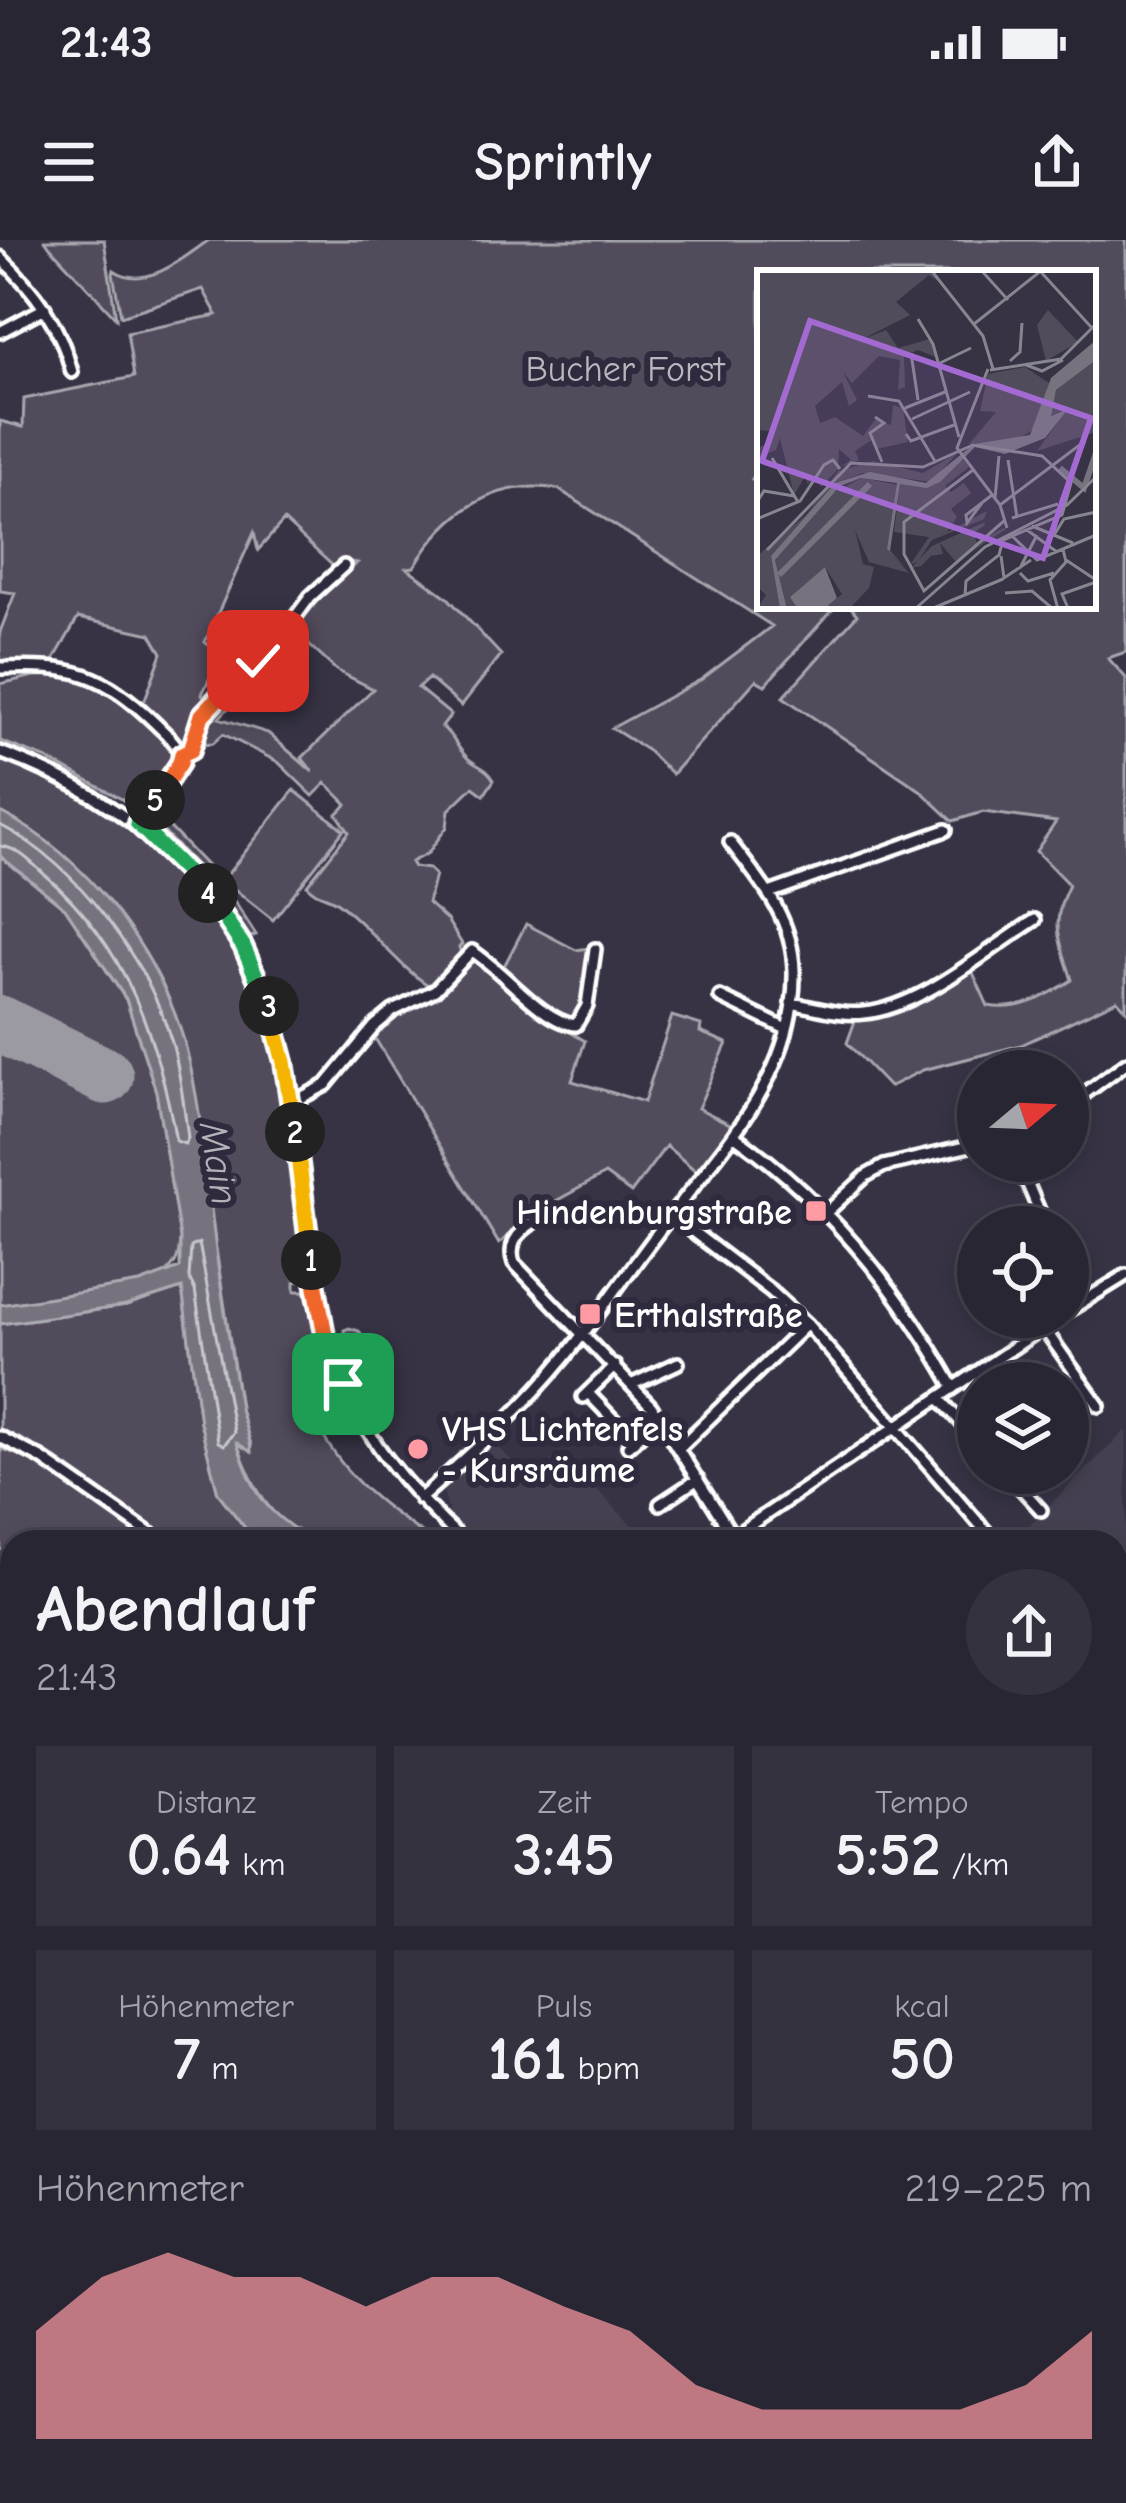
<!DOCTYPE html>
<html lang="de">
<meta charset="utf-8">
<style>
body{margin:0;font-family:"Comic Neue",sans-serif;background:#353240;color:#f1f3f6;height:100vh;display:flex;flex-direction:column;font-size:45px;white-space:nowrap}
*{box-sizing:border-box;margin:0}
p{font-size:39px;color:#a5a5ac}
.icon{flex:none;width:66px;height:66px;fill:none;stroke:currentColor;stroke-width:2;stroke-linecap:round;stroke-linejoin:round}
.map{position:relative;flex:1;overflow:hidden}
.sheet{position:absolute;left:0px;top:1290px;width:1128px;height:975px;display:flex;flex-direction:column;background:#292634;border-radius:36px 36px 0 0;box-shadow:0 6px 18px #0003,0 0 0 3px #45434f}
.sheet>*{flex:none}
.needle{width:78px;rotate:71deg}
.controls{position:absolute;left:957px;top:810px;display:grid;gap:24px}
.controls a{display:grid;place-items:center;width:132px;height:132px;border-radius:50%;background:#292634;box-shadow:0 6px 18px #0003,0 0 0 3px #45434f;font-size:60px}
.pin{position:absolute;display:grid;place-items:center;width:102px;height:102px;color:#fff;margin:-51px;border-radius:24px;box-shadow:0 6px 18px #0006}
.km{position:absolute;width:60px;height:60px;margin:-30px;border-radius:50%;background:#222;color:#fff;font-size:33px;line-height:60px;text-align:center}
.round{display:grid;place-items:center;flex:none;width:126px;height:126px;border-radius:63px;background:#353240}
.head{display:flex;align-items:center;justify-content:space-between;height:204px;padding:0 36px}
h1{font-size:66px;font-weight:600;line-height:90px}
.metrics{display:grid;grid-template-columns:repeat(3,1fr);gap:18px;height:204px;padding:12px 36px}
.metrics div{display:grid;align-content:center;border-radius:0px;background:#353240;text-align:center}
.metrics b{font-size:60px;font-weight:600}
.metrics small{font-size:33px;font-weight:400}
.metrics p{font-size:33px}
.chart{height:336px;padding:24px 36px}
.chart p{display:flex;justify-content:space-between}
.chart svg{width:100%;height:216px;margin-top:12px;fill:#ff9aa2;opacity:.7}
.status{display:flex;justify-content:space-between;align-items:center;height:84px;padding:0 60px;background:#292634;direction:ltr}
.status svg{height:33px;fill:currentColor}
header{display:flex;justify-content:space-between;align-items:center;height:156px;padding:0 36px;background:#292634;font-size:54px;font-weight:600}
.map>svg:first-child{display:block}
.built{fill:#444051}
.green{fill:#514c5c;stroke:#a8a6ae;stroke-width:3;fill-rule:evenodd}
.water{fill:#76737f;stroke:#adabb2;stroke-width:3}
.lines{fill:none;stroke-linecap:round;stroke-linejoin:round}
.shore{stroke:#c8c7cc;stroke-width:3}
.stream{stroke:#adabb2;stroke-width:3}
.runway{stroke:#9b99a2;stroke-width:57}
.minor-casing{stroke:#fff;stroke-width:18}
.minor{stroke:#2f2a3d;stroke-width:9}
.rail{stroke:#fff;stroke-width:3}
.split-1-casing{stroke:#fff;stroke-width:24}
.split-2-casing{stroke:#fff;stroke-width:24}
.split-3-casing{stroke:#fff;stroke-width:24}
.split-4-casing{stroke:#fff;stroke-width:24}
.split-5-casing{stroke:#fff;stroke-width:24}
.split-6-casing{stroke:#fff;stroke-width:24}
.split-7-casing{stroke:#fff;stroke-width:24}
.split-1{stroke:#f0652b;stroke-width:15}
.split-2{stroke:#f5b400;stroke-width:15}
.split-3{stroke:#f5b400;stroke-width:15}
.split-4{stroke:#22a559;stroke-width:15}
.split-5{stroke:#22a559;stroke-width:15}
.split-6{stroke:#f0652b;stroke-width:15}
.split-7{stroke:#22a559;stroke-width:15}
.poi-dot{fill:#ff9aa2;stroke:#2f2a3d;stroke-width:4.5}
.labels{text-anchor:middle;stroke-width:12;stroke-linejoin:round;paint-order:stroke}
.park-label{font-size:36px;fill:#b9b7be;stroke:#2f2a3d}
.poi-label{font-size:36px;font-weight:bold;fill:#fff;stroke:#2f2a3d;text-anchor:start}
.water-label{font-size:39px;font-style:italic;fill:#b4b2b9;stroke:#2f2a3d}
.inset-river{fill:none;stroke:#76737f;stroke-width:6}
.inset-road{fill:none;stroke:#87858f;stroke-width:3}
.view{fill:#a36bd2;fill-opacity:0.15;stroke:#a36bd2;stroke-width:6}
.inset-edge{fill:none;stroke:#fff;stroke-width:6}
</style>
<div class="status"><b>21:43</b><svg viewBox="0 0 49 12"><path d="M0 12V9h3v3zM5 12V6h3v6zM10 12V3h3v9zM15 12V0h3v12zM26 1h20v11H26zM47 4h2v5h-2z"/></svg></div>
<header><svg class="icon" aria-label="menu" viewBox="0 0 24 24"><path d="M4 6h16M4 12h16M4 18h16"/></svg>Sprintly<svg class="icon" aria-label="share" viewBox="0 0 24 24"><path d="M12 15V3M7 8l5-5 5 5M5 13v7h14v-7"/></svg></header>
<div class="map">
<svg width="1126" height="2263" viewBox="0 0 1126 2263">
<rect width="100%" height="100%" fill="#373345"/>
<filter id="ink" filterUnits="userSpaceOnUse"><feTurbulence type="fractalNoise" baseFrequency=".00833" numOctaves="2"/><feDisplacementMap in="SourceGraphic" scale="24" xChannelSelector="R" yChannelSelector="G"/><feConvolveMatrix kernelMatrix="1 2 1 2 8 2 1 2 1" color-interpolation-filters="sRGB"/></filter>
<g filter="url(#ink)">
<path class="built" d="M1126,1190V1329L1116,1338V1302H1017L1028,1292L1025,1289Z
M492,1201L532,1241L560,1212L648,1302H480L449,1274L443,1249Z
M0,1802L12,1811V1907L0,1898Z
M436,2253H975L971,2263H449Z"/>
<path class="green" d="M45,0H104L116,78L50,7Z
M209,0H1126V412L1108,418L1126,438V770L1117,760L1021,805L923,830L889,847L847,803L855,781L910,766L970,726L988,766C1020,772 1045,757 1072,740C1060,700 1049,684 1069,645L1036,611L1056,582L983,572L953,581L920,550L783,457L857,375L850,366H1093V33H760V237L756,234L752,239L760,245V366H836L765,445L756,440L672,534L648,511L612,488L702,439L772,386L558,249C494,238 447,273 414,327L407,328L448,358L501,415L461,466L429,438L418,448L451,475L442,487C455,497 458,511 470,520C480,528 486,527 494,540L484,555L473,547L449,570L447,587L428,613L411,622L414,627L429,629L435,635L428,663L447,680L462,704L459,707L462,717L431,747C395,724 372,689 339,664C328,655 316,657 307,645L349,592L337,574L347,564L326,543L313,556L278,522L223,494L213,503L186,505L144,462L162,413L151,394L78,378L51,425L0,423V392L15,353L0,351V181L23,187L24,159L134,137L127,93L217,75L203,49L121,76L113,34L114,30C146,52 184,17 209,0ZM284,281L333,326L345,321L357,323L329,347L293,390L336,430L373,449L302,518L313,532L268,493L219,478L240,456C240,443 239,438 225,434L204,457L202,454L221,415L205,402L254,293L258,310Z
M63,435C114,446 130,472 168,503C181,527 159,543 144,562L131,564L45,518L0,501V444L34,436Z
M0,520C127,560 244,662 274,797C291,875 299,955 308,1034L305,1040L295,1042V1051H305L322,1107L306,1112L313,1143L299,1148C333,1228 365,1254 435,1302C325,1302 278,1322 236,1200L251,1204L241,1174L185,804C151,710 92,619 0,572Z
M294,550L344,590L273,680L223,640Z
M154,571L221,641L256,695L250,697L218,648L151,579Z
M0,616L65,668L126,760L156,851L180,998C179,1012 179,1021 167,1032C145,1052 35,1059 0,1065Z
M526,684L576,710L589,708L580,777L574,782C546,776 523,747 503,728Z
M473,720L540,774L585,801L572,841L644,862L672,776L701,785L700,792L727,803L698,868L732,885L696,931L666,906L631,953L605,934L527,977L499,1004L373,795L392,777L432,757Z
M182,1048L200,1182L218,1253L256,1302H171L50,1219L0,1191V1084L126,1066Z
M349,1088L359,1091L378,1116L356,1124L344,1090Z
M1,1208L36,1222L147,1302H12V1494L0,1496Z
M1116,1406L1126,1407V1699L1116,1693Z
M1116,1701L1126,1706V1884L1116,1887Z
M1126,1943V2032L1116,2028V1945Z
M1116,2065L1126,2069V2263H1018L1014,2253H1116Z"/>
<path class="water" d="M0,572C87,616 158,710 185,804C204,874 209,966 220,1040C227,1083 233,1126 240,1168C243,1183 251,1197 251,1212L237,1203C255,1257 266,1273 315,1302H256L218,1253L200,1182L182,1048L126,1066L0,1084V1065L140,1043L180,1028V998L156,851L126,759L65,668L0,616Z
M1126,1884V1943L1116,1945V1887Z"/>
<g class="lines">
<path class="shore" d="M0,585C79,626 149,722 173,806C181,836 184,868 188,898L185,904L176,901C158,799 127,706 46,636C32,623 19,608 0,606
M199,1003L234,1192L224,1205L218,1202L195,1050L189,1038L191,1007Z"/>
<path class="stream" d="M640,2263L650,2253"/>
<path class="runway" d="M0,784L105,836"/>
<defs>
<path id="minor" d="M0,17C35,51 60,84 72,132
M0,92L45,68
M0,428C74,425 102,432 156,484C167,495 181,505 181,522L137,583
M0,512C132,561 237,651 276,790C290,836 294,885 300,933C308,995 311,1061 333,1121C360,1193 408,1251 465,1302
M182,514L191,510L202,475L273,407L310,357L344,326
M769,653L946,590
M720,757L786,789
M791,763C814,767 841,776 864,773C921,768 987,710 1035,680
M291,863L326,845L375,786L393,771L435,750L472,711C502,729 543,783 576,785L587,766L595,709
M1068,866L1126,823
M735,896C828,962 899,1049 954,1148
M1018,921L1046,987
M556,971C534,981 504,995 514,1023L651,1166L733,1296
M827,972L866,936L884,926L978,904
M671,975L771,1051L807,1084L995,1302
M1068,1038L1079,1064
M1068,1071L1126,1035
M1043,1087L1099,1166
M633,1144L678,1123
M588,1153L634,1201
M583,1157L615,1126
M939,1158L978,1201
M0,1197L41,1218L162,1302
M628,1206L659,1178
M679,1208L807,1084
M1007,1233L1041,1270
M420,1259C469,1215 522,1170 564,1118C601,1073 633,1024 669,978C726,903 796,833 794,731C793,678 761,642 730,602
M660,1264L698,1239
M725,1302L1059,1077
M1116,1391L1126,1392
M0,1790L12,1798
M0,1919L12,1921
M0,2007L12,2026
M0,2057L12,2042
M0,2137L12,2140
M296,2253L304,2263
M887,2253L906,2263
M129,2263L131,2253
M198,2263L200,2253
M619,2263L627,2253"/>
</defs>
<use href="#minor" class="minor-casing"/>
<use href="#minor" class="minor"/>
<path class="rail" d="M0,1861L12,1871
M0,1889L12,1899
M348,2253L355,2263
M383,2253L392,2263"/>
</g>
</g>
<g class="lines" filter="url(#ink)">
<defs>
<path id="split-1" d="M311,1020L325,1095L343,1144"/>
<path id="split-2" d="M295,892L311,1020"/>
<path id="split-3" d="M269,766L284,822L295,892"/>
<path id="split-4" d="M208,653L243,706L269,766"/>
<path id="split-5" d="M155,560L137,583L208,653"/>
<path id="split-6" d="M155,560L180,523L182,514L191,510L202,475L222,454"/>
<path id="split-7" d="M222,454L258,421"/>
</defs>
<use href="#split-1" class="split-1-casing"/>
<use href="#split-2" class="split-2-casing"/>
<use href="#split-3" class="split-3-casing"/>
<use href="#split-4" class="split-4-casing"/>
<use href="#split-5" class="split-5-casing"/>
<use href="#split-6" class="split-6-casing"/>
<use href="#split-7" class="split-7-casing"/>
<use href="#split-1" class="split-1"/>
<use href="#split-2" class="split-2"/>
<use href="#split-3" class="split-3"/>
<use href="#split-4" class="split-4"/>
<use href="#split-5" class="split-5"/>
<use href="#split-6" class="split-6"/>
<use href="#split-7" class="split-7"/>
</g>
<g class="poi-dot">
<rect x="804" y="959" width="24" height="24" rx="6"/>
<rect x="578" y="1062" width="24" height="24" rx="6"/>
<circle cx="418" cy="1209" r="12"/>
</g>
<g class="labels">
<g class="park-label">
<text x="625" y="141">Bucher Forst</text>
</g>
<g class="poi-label">
<text x="792" y="984" text-anchor="end">Hindenburgstraße</text>
<text x="614" y="1087">Erthalstraße</text>
<text x="442" y="1201">VHS Lichtenfels<tspan x="442" dy="41">- Kursräume</tspan></text>
</g>
<g class="water-label">
<text transform="translate(220 923) rotate(81)" y="14">Main</text>
</g>
</g>
<g transform="translate(757 30)">
<rect width="339" height="339" fill="#373345"/>
<path d="M0,0H172L181,11L172,5L139,32L153,45L104,70L129,60L141,78L173,69L179,87L161,80L147,85L148,117L141,120L143,90L122,86L95,113L86,102L100,130L92,136L85,112L58,136L63,153L78,147L106,166L118,150L134,155L136,135L146,138L151,172L120,179L116,169L98,181L102,190L83,197L94,190L82,179L81,199L64,217L60,205L50,214L49,205L37,225L23,168L19,180L0,188V178L15,172L12,161L0,160ZM291,40L321,72L289,91L280,55ZM339,90V162L280,181L310,139L293,146L299,120ZM268,97L292,113L280,158L257,171L212,174L239,142L223,141L231,104ZM200,183L175,212L106,203L78,213L14,286L23,339H0L9,325L0,316V286L49,245L81,201L116,191L166,203ZM205,188L212,197L188,216L194,222L207,213L214,223L194,239L200,247L190,262L230,241L227,249L175,270L161,291L153,295L172,267L137,262L143,213L178,215ZM105,208L141,215L130,279L152,303L112,292L98,260L106,294L117,297L112,318L92,339H67L85,324L68,297L33,327L48,339H30L18,290L75,223ZM228,252L227,256L216,263L220,273L246,258L249,259L199,292L183,273L186,284L174,286L164,296L154,298L175,276Z" fill="#514c5c"/>
<path d="M339,70V90L299,120L294,146L311,139L288,168L248,184L218,177L183,212L170,218L143,214L133,281L149,298L130,279L140,213L104,208L83,216L18,290L30,339H23L14,286L78,213L113,202L169,213L217,174L273,165L294,108ZM68,297L80,328L67,339L39,336L33,327Z" fill="#76737f"/>
<path class="inset-river" d="M303,198L327,218L339,183M22,305L113,214"/>
<path class="inset-road" d="M174,0L226,66L236,99M224,0L251,30M283,1L335,58M161,49L176,74L202,167M217,54L285,0M154,83L161,130M253,91L263,82L265,53M181,94L214,78M269,95L285,101L306,90M231,99L200,178L243,235L250,258M233,100L304,89L339,54M111,126L142,131L179,193M148,138L188,122M118,147L127,153L113,163L125,192M155,149L213,122M149,164L154,171L197,155M15,188L41,232M251,190L260,247M216,200L147,252V284L167,321L247,251M238,228L242,186M0,232L7,221L37,226M225,233L210,253L209,245L235,225M243,235L328,171M255,248L301,234M0,249L43,231L67,195L76,190L83,199M275,256L316,273M270,260L300,282M297,265L307,249L339,242M255,266L280,290L339,265M10,280L94,193L166,197L216,175L285,186L314,213L305,245L246,270L242,285L209,311L208,325M244,286L247,308L274,290M309,290L339,310M263,298L280,265M263,303L271,311L297,303M248,323L275,321L296,339M311,338L305,324L339,312M158,339L228,277L310,235L339,207M174,339L246,309M301,339L293,310L309,292L306,279"/>
<path class="view" d="M53,51L334,148L286,288L5,191Z"/>
<rect width="339" height="339" class="inset-edge"/>
</g>
</svg>
<div class="controls">
<a><svg class="needle" viewBox="-14 -14 28 28"><path d="M0-13l5 13h-10z" fill="#e53935"/><path d="M0 13l5-13h-10z" fill="#a5a5ac"/></svg></a>
<a><svg class="icon" aria-label="locate" viewBox="0 0 24 24"><circle cx="12" cy="12" r="6"/><path d="M12 2v4M12 18v4M2 12h4M18 12h4"/></svg></a>
<a><svg class="icon" aria-label="layers" viewBox="0 0 24 24"><path d="M12 4l9 5-9 5-9-5zM3 14l9 5 9-5"/></svg></a>
</div>
<div class="pin" style="left:343px;top:1144px;background:#1e9e55"><svg class="icon" aria-label="arrive" viewBox="0 0 24 24"><path d="M6 21V4h12l-3 4 3 4H6"/></svg></div>
<div class="pin" style="left:258px;top:421px;background:#d93025"><svg class="icon" aria-label="check" viewBox="0 0 24 24"><path d="M5 12l5 5 9-10"/></svg></div>
<b class="km" style="left:311px;top:1020px">1</b>
<b class="km" style="left:295px;top:892px">2</b>
<b class="km" style="left:269px;top:766px">3</b>
<b class="km" style="left:208px;top:653px">4</b>
<b class="km" style="left:155px;top:560px">5</b>
<section class="sheet">
<div class="head"><div><h1>Abendlauf</h1><p>21:43</p></div><a class="round"><svg class="icon" aria-label="share" viewBox="0 0 24 24"><path d="M12 15V3M7 8l5-5 5 5M5 13v7h14v-7"/></svg></a></div>
<div class="metrics">
<div><p>Distanz</p><b>0.64<small> km</small></b></div>
<div><p>Zeit</p><b>3:45</b></div>
<div><p>Tempo</p><b>5:52<small> /km</small></b></div>
</div>
<div class="metrics">
<div><p>Höhenmeter</p><b>7<small> m</small></b></div>
<div><p>Puls</p><b>161<small> bpm</small></b></div>
<div><p>kcal</p><b>50</b></div>
</div>
<div class="chart"><p><span>Höhenmeter</span>219–225 m</p>
<svg viewBox="0 0 160 44" preserveAspectRatio="none"><path d="M0 44V22L10 11L20 6L30 11L40 11L50 17L60 11L70 11L80 17L90 22L100 33L110 38L120 38L130 38L140 38L150 33L160 22V44z"/></svg>
</div>
</section>
</div>
